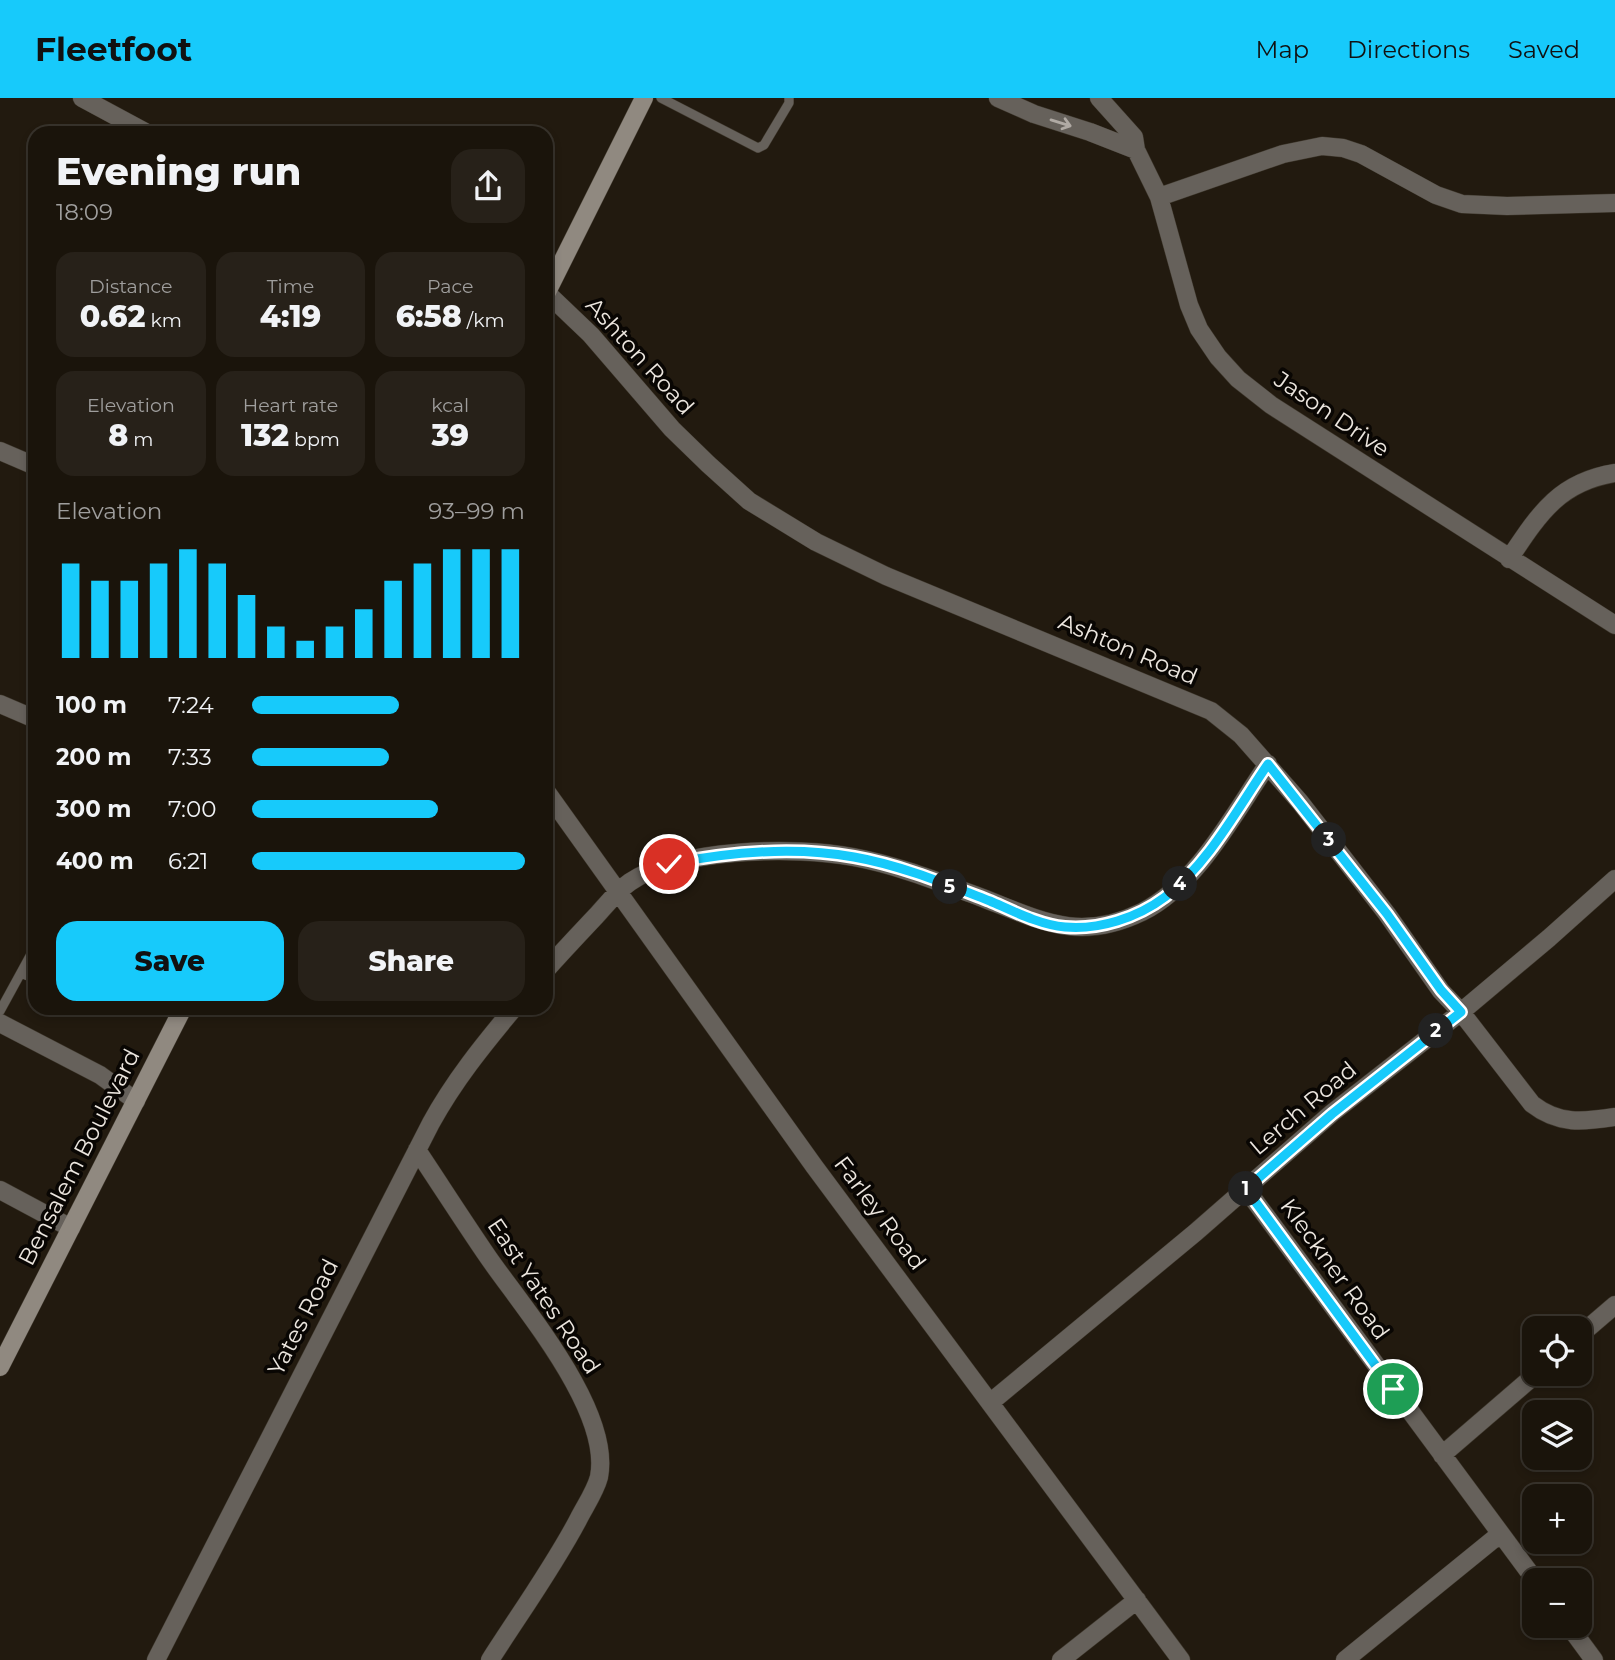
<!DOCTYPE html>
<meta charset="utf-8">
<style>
body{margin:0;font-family:Montserrat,sans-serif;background:#272119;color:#f1f3f6;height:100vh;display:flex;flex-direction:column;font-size:26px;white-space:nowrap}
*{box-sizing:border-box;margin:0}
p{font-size:23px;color:#9f9e9d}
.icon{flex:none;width:38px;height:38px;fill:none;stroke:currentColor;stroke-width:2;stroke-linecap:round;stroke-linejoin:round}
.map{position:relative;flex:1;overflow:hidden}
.drawer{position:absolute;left:28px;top:28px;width:525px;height:889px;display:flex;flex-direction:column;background:#1a140b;border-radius:21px;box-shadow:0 4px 10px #0003,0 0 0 2px #38332c}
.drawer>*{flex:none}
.tools{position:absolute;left:1522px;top:1218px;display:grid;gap:14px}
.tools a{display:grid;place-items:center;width:70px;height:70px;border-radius:14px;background:#1a140b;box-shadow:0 4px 10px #0003,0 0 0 2px #38332c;font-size:35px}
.pin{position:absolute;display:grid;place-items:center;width:60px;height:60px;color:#fff;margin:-30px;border:4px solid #fff;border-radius:50%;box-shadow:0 2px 7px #0007}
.km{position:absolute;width:35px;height:35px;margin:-18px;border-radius:50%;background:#222;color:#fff;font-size:19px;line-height:35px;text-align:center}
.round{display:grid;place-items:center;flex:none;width:74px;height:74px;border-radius:21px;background:#272119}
.headline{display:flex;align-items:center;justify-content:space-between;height:119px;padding:0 28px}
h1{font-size:38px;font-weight:800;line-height:52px}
.metrics{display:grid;grid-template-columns:repeat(3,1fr);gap:10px;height:119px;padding:7px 28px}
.metrics div{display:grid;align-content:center;border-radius:18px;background:#272119;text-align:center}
.metrics b{font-size:30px;font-weight:800}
.metrics small{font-size:19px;font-weight:400}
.metrics p{font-size:19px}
.chart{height:196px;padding:14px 28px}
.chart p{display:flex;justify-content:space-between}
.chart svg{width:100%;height:126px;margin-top:7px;stroke:#17cafb;stroke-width:6}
.button{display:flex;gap:14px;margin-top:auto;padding:14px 28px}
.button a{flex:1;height:80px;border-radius:21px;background:#17cafb;color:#111;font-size:28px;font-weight:800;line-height:80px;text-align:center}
.button a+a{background:#272119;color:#f1f3f6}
ul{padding:0 28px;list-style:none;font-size:23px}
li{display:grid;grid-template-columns:112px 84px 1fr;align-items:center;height:52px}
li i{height:18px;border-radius:9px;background:#17cafb}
header{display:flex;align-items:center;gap:42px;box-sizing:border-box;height:98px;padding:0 35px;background:#17cafb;color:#111}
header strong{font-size:33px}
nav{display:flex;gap:38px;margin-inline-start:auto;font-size:24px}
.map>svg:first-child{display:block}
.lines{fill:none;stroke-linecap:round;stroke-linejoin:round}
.lane-casing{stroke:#3e372c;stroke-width:10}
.street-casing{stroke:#3e372c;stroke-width:19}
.secondary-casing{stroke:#3e372c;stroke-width:19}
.lane{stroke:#66615b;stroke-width:9}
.street{stroke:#66615b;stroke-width:18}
.secondary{stroke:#908980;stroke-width:18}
.oneway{stroke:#b0aaa4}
.route-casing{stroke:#fff;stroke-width:14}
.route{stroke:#17cafb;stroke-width:9}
.labels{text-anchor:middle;stroke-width:7;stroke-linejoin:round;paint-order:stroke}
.street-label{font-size:23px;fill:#ece6df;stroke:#090603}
</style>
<header>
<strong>Fleetfoot</strong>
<nav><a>Map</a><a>Directions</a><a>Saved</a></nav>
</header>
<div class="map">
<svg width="1615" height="1562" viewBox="0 0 1615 1562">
<rect width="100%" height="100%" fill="#221a0f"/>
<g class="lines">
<defs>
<path id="lane" d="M661,0L758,50L764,47L789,5V0
M21,875L35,881
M100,910H103
M0,913L35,849"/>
<path id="street" d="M82,0L147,35
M998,0L1034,16L1090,34L1136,52
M1099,0L1134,39L1136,52L1159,99L1189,207L1199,231L1218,259L1238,281L1271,307L1615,527
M1159,99L1283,56L1322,48L1343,50L1361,56L1436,97L1462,106L1507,108L1615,105
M547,195L591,237L672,331L708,366L749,403L816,444L886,478L1211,613L1241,637L1300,704L1387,816L1441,893L1461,914L1532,1006C1559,1027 1583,1024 1615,1019
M0,353L35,368
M1509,461C1539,416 1559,384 1615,375
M0,606L35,621
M546,693L814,1068L1181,1562
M546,872C562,854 579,836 596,818C607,806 617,793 630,784C680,750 795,748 853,759C897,767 939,784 980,799C1040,822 1078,845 1142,814C1198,786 1234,715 1268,666
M0,925L100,977L136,1003
M417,1052C441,1088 464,1124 488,1159C524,1211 612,1313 599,1379C595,1394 585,1408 578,1422C552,1471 520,1515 490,1562
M1246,1091L1535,1482
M0,1092L71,1130
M1580,1237L1615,1207
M991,1304L1196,1134L1332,1015L1461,914L1549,840L1615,781
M1442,1357L1536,1276
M1569,1528L1594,1562
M156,1562L431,1025C454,983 483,947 514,910
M1061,1562L1137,1502
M1345,1562L1500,1436"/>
<path id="secondary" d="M546,196L644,0
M0,1269L183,910"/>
</defs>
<use href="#lane" class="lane-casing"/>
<use href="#street" class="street-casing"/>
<use href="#secondary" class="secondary-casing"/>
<use href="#lane" class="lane"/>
<use href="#street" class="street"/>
<use href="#secondary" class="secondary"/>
</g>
<defs><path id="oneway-shaft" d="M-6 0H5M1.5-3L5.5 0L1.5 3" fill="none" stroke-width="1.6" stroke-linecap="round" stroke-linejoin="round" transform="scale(1.75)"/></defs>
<use class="oneway" href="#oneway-shaft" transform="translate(1061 25) rotate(17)"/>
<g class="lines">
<defs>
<path id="route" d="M669,766C729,754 793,748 854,759C900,767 946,786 990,803C1013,813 1040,827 1065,829C1099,832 1137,820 1165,799C1209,765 1237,711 1268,666L1387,816L1441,892L1461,914L1332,1016L1246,1091L1393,1291"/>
</defs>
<use href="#route" class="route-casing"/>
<use href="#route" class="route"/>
</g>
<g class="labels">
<g class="street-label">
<text transform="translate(640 258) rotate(48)" y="8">Ashton Road</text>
<text transform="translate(1332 316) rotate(34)" y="8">Jason Drive</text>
<text transform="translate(1128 551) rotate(23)" y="8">Ashton Road</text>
<text transform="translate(1303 1010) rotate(-40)" y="8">Lerch Road</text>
<text transform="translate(79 1059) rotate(-63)" y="8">Bensalem Boulevard</text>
<text transform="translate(880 1115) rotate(53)" y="8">Farley Road</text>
<text transform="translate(1335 1171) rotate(54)" y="8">Kleckner Road</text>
<text transform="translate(544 1198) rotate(56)" y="8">East Yates Road</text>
<text transform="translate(303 1219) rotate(-63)" y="8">Yates Road</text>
</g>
</g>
</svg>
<div class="tools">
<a><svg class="icon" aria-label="locate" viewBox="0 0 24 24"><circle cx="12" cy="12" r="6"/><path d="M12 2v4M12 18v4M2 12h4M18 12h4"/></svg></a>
<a><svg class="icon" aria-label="layers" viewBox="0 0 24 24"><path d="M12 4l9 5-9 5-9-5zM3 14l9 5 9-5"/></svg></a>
<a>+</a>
<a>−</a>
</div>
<div class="pin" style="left:1393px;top:1291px;background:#1e9e55"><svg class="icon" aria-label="arrive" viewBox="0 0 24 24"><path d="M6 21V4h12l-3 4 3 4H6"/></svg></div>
<div class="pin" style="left:669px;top:766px;background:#d93025"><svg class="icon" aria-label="check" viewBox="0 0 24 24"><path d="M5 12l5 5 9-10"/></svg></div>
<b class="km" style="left:1246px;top:1091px">1</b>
<b class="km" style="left:1436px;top:933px">2</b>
<b class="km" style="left:1329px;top:742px">3</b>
<b class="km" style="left:1180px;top:786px">4</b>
<b class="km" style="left:950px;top:789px">5</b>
<section class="drawer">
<div class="headline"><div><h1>Evening run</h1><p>18:09</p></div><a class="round"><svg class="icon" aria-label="share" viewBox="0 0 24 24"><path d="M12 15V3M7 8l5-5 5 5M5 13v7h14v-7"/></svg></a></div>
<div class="metrics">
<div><p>Distance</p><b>0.62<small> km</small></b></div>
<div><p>Time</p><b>4:19</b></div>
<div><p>Pace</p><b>6:58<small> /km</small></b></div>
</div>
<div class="metrics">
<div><p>Elevation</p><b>8<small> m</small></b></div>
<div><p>Heart rate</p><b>132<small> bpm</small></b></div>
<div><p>kcal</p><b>39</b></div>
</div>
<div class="chart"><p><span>Elevation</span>93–99 m</p>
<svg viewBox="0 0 160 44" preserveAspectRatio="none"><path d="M5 44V11M15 44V17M25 44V17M35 44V11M45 44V6M55 44V11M65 44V22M75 44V33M85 44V38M95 44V33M105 44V27M115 44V17M125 44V11M135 44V6M145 44V6M155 44V6"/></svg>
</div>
<ul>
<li><b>100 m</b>7:24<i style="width:54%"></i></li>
<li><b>200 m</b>7:33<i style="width:50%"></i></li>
<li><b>300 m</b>7:00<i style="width:68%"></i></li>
<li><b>400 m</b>6:21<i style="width:100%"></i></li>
</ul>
<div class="button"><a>Save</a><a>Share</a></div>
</section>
</div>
